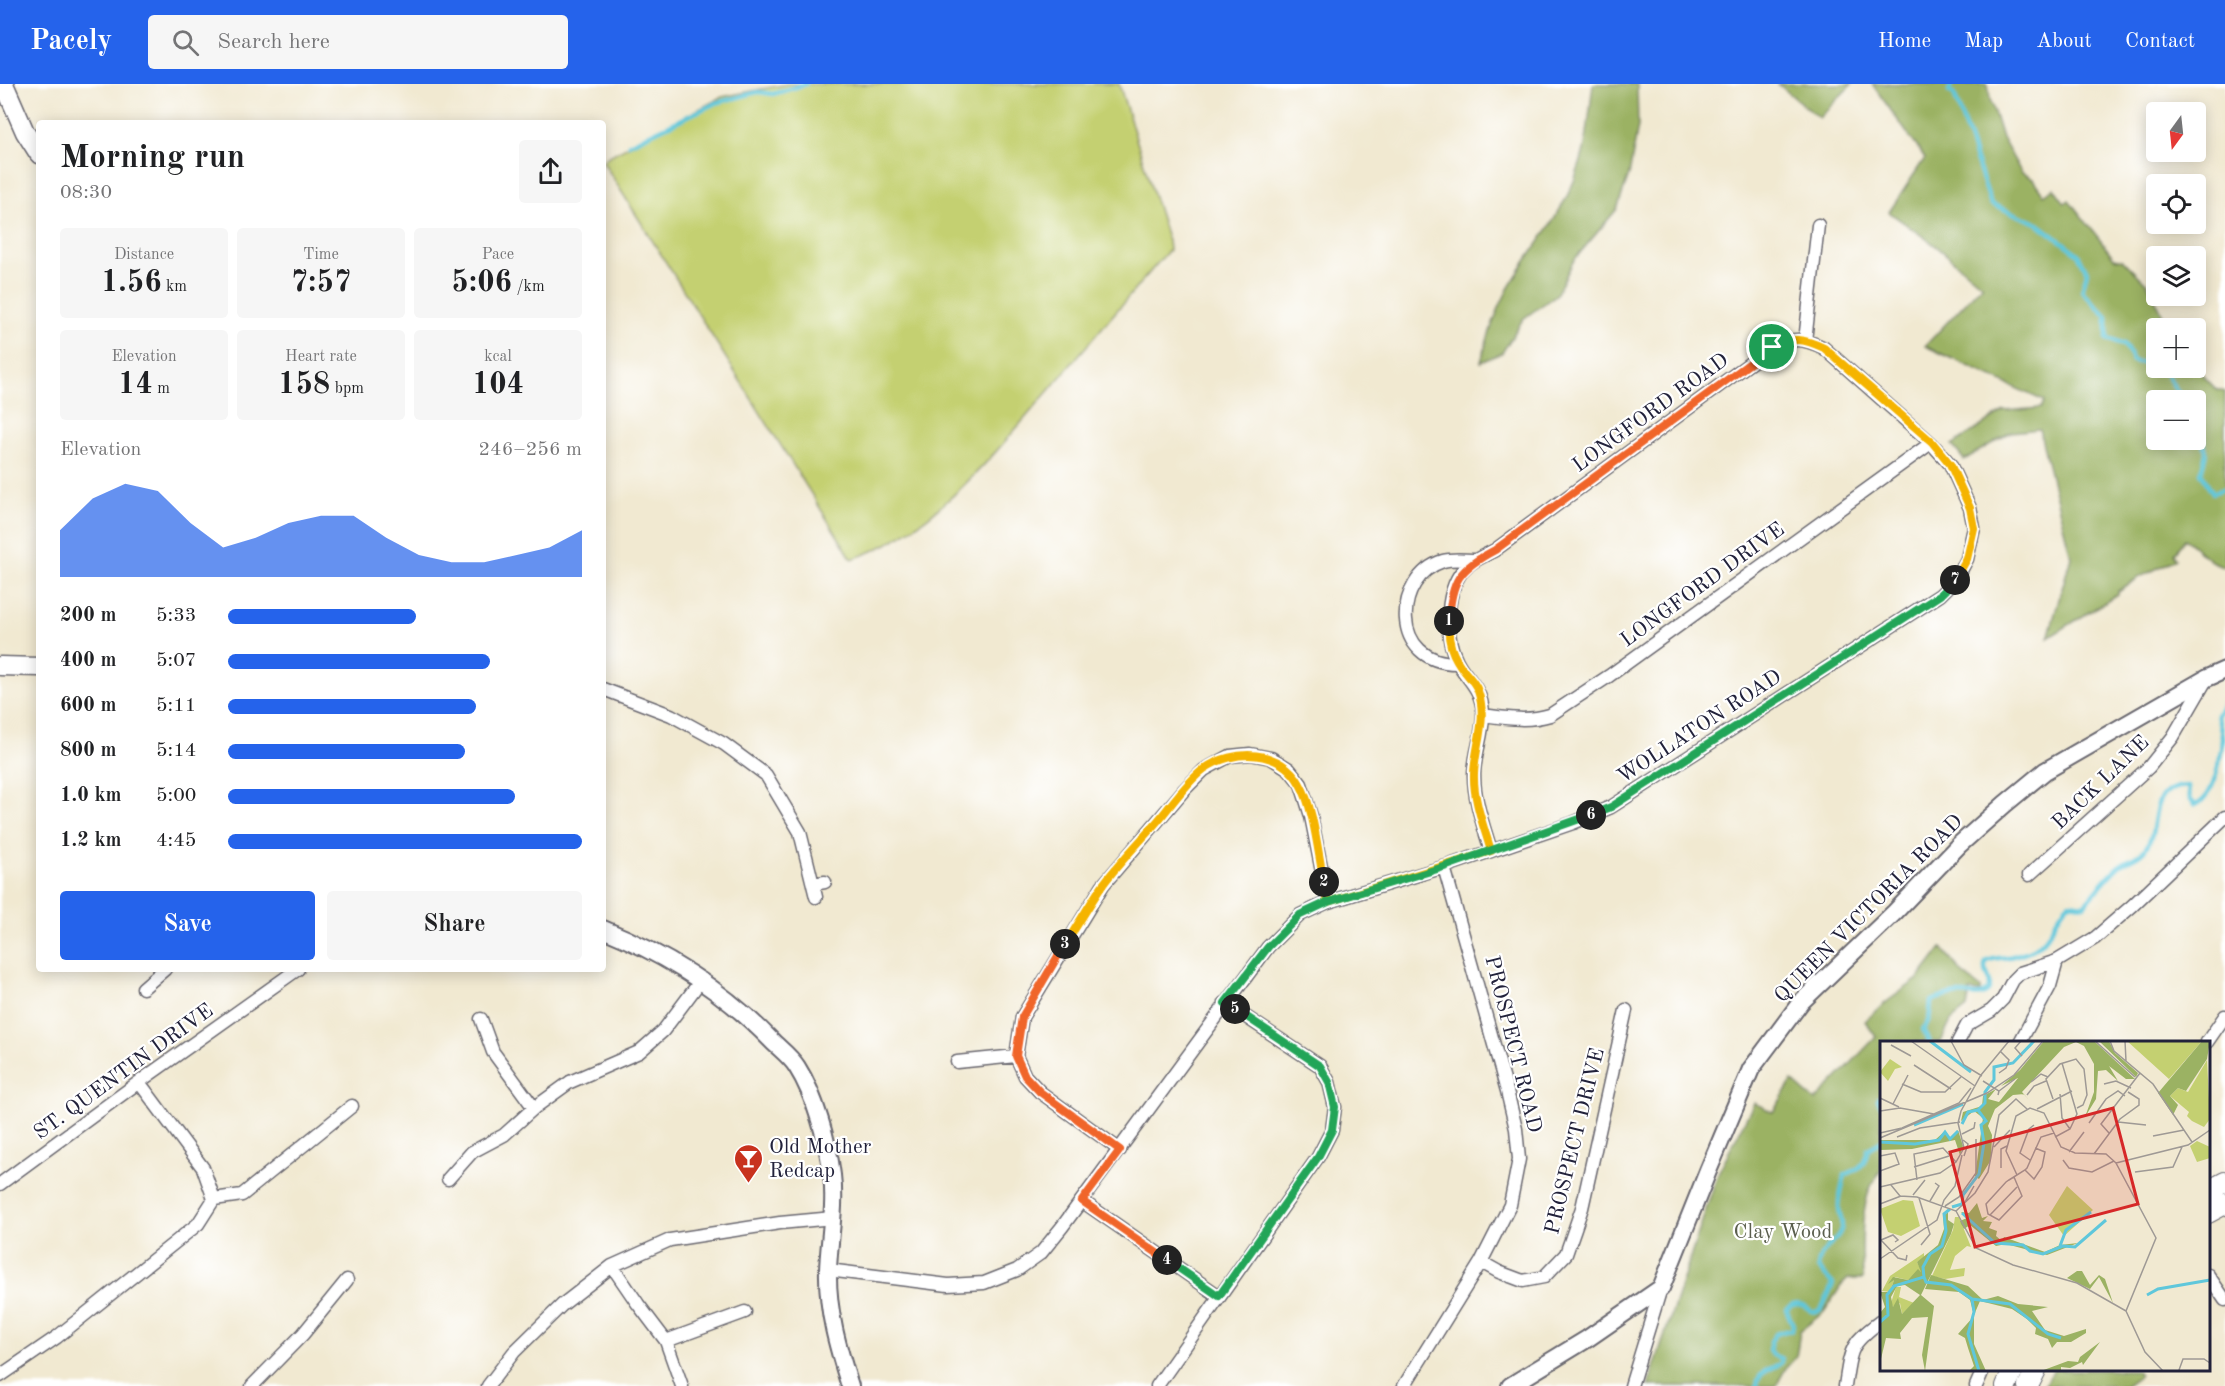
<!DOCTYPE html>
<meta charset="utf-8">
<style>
body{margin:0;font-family:"Old Standard TT",serif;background:#f6f6f6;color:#202124;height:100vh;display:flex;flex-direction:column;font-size:22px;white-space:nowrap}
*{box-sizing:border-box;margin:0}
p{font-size:20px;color:#757577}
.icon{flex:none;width:33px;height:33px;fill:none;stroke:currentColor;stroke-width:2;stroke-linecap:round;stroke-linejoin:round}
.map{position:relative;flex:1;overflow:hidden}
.drawer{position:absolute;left:36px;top:36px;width:570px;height:852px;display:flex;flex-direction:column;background:#fff;border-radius:6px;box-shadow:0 3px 15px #0003}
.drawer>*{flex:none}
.needle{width:39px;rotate:195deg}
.buttons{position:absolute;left:2146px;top:18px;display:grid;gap:12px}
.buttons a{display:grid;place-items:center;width:60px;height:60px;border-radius:6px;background:#fff;box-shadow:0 3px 15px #0003;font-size:30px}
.pin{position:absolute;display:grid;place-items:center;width:51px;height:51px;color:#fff;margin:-26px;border:3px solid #fff;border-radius:50%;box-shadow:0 2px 6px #0007}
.km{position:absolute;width:30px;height:30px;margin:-15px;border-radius:50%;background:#222;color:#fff;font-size:16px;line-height:30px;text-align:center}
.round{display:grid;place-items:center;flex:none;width:63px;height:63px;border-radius:6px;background:#f6f6f6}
.head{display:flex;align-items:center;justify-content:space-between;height:102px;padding:0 24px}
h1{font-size:33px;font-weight:600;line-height:45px}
.stats{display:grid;grid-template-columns:repeat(3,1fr);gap:9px;height:102px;padding:6px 24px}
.stats div{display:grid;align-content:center;border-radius:6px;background:#f6f6f6;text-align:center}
.stats b{font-size:30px;font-weight:600}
.stats small{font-size:16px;font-weight:400}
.stats p{font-size:16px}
.chart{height:168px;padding:12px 24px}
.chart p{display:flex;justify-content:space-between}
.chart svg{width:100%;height:108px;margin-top:6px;fill:#2563eb;opacity:.7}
.primary-button{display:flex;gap:12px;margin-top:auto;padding:12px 24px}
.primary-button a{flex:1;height:69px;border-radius:6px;background:#2563eb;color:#fff;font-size:24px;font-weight:600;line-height:69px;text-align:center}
.primary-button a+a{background:#f6f6f6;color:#202124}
ul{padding:0 24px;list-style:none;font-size:20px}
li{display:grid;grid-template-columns:96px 72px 1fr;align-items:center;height:45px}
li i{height:15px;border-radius:8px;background:#2563eb}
header{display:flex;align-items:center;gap:36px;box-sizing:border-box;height:84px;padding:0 30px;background:#2563eb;color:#fff}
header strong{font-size:28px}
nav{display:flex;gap:33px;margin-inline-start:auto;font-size:21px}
.search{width:420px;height:54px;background:#f6f6f6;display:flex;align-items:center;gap:15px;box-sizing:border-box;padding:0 21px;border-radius:6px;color:#757577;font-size:22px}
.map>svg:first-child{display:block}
.green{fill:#c4d071;stroke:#737956;stroke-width:1.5}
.forest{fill:#9bb263;stroke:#5e6a4f;stroke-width:1.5;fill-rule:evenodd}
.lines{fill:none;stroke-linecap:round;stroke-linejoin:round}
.stream{stroke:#5fc7db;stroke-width:4.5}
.minor-casing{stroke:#6a6870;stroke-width:15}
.tertiary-casing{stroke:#6a6870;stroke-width:20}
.secondary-casing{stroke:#6a6870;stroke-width:21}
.primary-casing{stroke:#6a6870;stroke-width:22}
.minor{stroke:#fff;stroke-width:12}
.tertiary{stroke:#fff;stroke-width:16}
.secondary{stroke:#fff;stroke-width:18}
.primary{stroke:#fff;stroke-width:20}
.split-1-casing{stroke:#fff;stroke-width:12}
.split-2-casing{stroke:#fff;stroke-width:12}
.split-3-casing{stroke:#fff;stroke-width:12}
.split-4-casing{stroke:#fff;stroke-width:12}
.split-5-casing{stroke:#fff;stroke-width:12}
.split-6-casing{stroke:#fff;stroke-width:12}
.split-7-casing{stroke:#fff;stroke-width:12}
.split-8-casing{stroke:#fff;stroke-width:12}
.split-1{stroke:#f0652b;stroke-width:8}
.split-2{stroke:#f5b400;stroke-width:8}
.split-3{stroke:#f5b400;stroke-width:8}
.split-4{stroke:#f0652b;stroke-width:8}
.split-5{stroke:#22a559;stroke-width:8}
.split-6{stroke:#22a559;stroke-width:8}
.split-7{stroke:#22a559;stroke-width:8}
.split-8{stroke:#f5b400;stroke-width:8}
.labels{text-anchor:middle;stroke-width:4.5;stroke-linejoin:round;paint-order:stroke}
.street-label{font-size:21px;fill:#22223b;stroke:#fff}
.poi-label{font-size:21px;fill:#22223b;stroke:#fff;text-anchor:start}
.park-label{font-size:21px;fill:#5b5f4e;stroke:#fff}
.inset-river{fill:none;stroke:#5fc7db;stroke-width:3}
.inset-road{fill:none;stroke:#9e9995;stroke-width:1.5}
.view{fill:#d62828;fill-opacity:0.15;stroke:#d62828;stroke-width:3}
.inset-edge{fill:none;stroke:#22223b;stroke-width:3}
</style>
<header>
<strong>Pacely</strong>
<div class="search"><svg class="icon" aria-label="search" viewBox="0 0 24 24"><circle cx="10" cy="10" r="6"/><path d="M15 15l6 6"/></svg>Search here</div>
<nav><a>Home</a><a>Map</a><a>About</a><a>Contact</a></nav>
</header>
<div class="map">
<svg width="2225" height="1302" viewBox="0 0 2225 1302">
<rect width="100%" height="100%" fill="#fff"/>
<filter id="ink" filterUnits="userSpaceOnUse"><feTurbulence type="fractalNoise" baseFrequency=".0167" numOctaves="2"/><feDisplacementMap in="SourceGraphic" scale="12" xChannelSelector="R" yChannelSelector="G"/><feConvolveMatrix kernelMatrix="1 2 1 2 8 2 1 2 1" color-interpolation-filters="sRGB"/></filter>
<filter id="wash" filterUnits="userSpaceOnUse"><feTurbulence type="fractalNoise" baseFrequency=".008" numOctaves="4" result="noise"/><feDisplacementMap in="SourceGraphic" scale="24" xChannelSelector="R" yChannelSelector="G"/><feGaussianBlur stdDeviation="1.35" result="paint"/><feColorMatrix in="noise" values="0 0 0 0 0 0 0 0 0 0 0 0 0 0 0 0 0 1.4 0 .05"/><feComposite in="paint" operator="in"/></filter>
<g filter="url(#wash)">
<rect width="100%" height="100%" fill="#f1e9d1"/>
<path class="green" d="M787,0H1119L1168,157L1169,166C1129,212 1090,258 1050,305C996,368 933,449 852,475L603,78L607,73L722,13Z"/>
<path class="forest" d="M1593,0H1637L1638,42L1629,91L1617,125L1574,176L1556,211L1523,235L1502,269L1481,278C1487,253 1496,228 1508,205C1531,166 1564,129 1578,86C1588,59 1589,29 1593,0Z
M1778,0H1852L1819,34Z
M1872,0H1988L1990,15L2002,54L2021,88L2033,95L2044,111L2054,104L2065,119L2069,116L2114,174L2123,176L2148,201L2169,244H2157V284H2196L2215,304L2225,307V483L2211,477L2185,455L2174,469L2176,475L2140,493L2118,507V510L2048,554L2071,473L2039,345L2011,348L1964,376L1952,361L2004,327L2041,324L2044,317L1925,262L1982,201L1936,162L1889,128L1925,74ZM2196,316V356H2157V316Z
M1942,864L1963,890L1981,904V908L1970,907L1967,924L1951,937L1941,958H1882L1881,1088C1858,1109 1862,1165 1863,1195H1848L1841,1202L1824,1228L1800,1247L1796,1273L1786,1284L1776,1302H1648L1718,1089L1754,1019L1773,1028L1792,997L1815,1017L1876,953L1865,937L1885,919L1919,894Z
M2054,1286H2137L2140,1291L2125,1302H2044Z"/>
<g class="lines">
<path class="stream" d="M1951,0L1949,7L1954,10L1991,120L2037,139L2078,170L2087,188L2082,207L2107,233V255L2124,260L2133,277L2157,282
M629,60L716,19L758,8L773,10L806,0
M2162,284L2183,316
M2196,331L2198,332L2206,368L2201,389L2213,409L2225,404
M1929,958L1923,945C1931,937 1930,927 1931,917C1939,914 1949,911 1958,910C1968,910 1990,917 1990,900C1990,890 1982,888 1986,878C1995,872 2004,875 2013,872C2021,870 2033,866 2039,861C2054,849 2056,830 2069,819L2084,821C2095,809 2106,794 2118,783C2127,775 2139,774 2145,765C2163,741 2143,704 2188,702L2190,715L2195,721C2215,715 2221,673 2222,654C2222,646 2219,638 2217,631L2225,618
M1882,1011L1878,1016L1882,1023
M1757,1302C1758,1288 1769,1285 1780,1280L1782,1275L1773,1271L1769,1267L1771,1257L1776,1250L1792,1245L1793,1241L1786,1225C1795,1218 1804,1219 1811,1227L1817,1228L1822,1224L1833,1200L1818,1184C1818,1166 1833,1162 1840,1148C1844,1140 1840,1133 1839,1125C1839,1114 1842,1102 1845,1091C1861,1084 1864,1082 1868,1065L1882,1057"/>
</g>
</g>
<g filter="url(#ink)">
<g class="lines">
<defs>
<path id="minor" d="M1805,257L1818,141
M1458,579C1389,580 1393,493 1443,477C1453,474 1465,476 1476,476
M603,605L671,631L724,660L766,691L800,748L816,813
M1483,631C1506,634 1527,638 1550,631L1609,592L1931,359
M2029,791L2149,683L2173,653L2206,596
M813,800L825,798
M143,904L165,885
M481,935L493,968L534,1024
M1958,958L1967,941L1991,927L2003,915L2013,896L2020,889L2057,877L2095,854L2132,822L2225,733
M2020,958L2050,902L2057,877
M2207,958L2225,932
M957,978L1016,972
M1120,1066L1040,1008L1025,992L1016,972L1022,933L1103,801L1184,706L1204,686L1230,672L1250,670L1271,674L1289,685L1301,700L1311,732L1328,818
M448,1095L472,1068L504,1051L534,1024L570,998L639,968L663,947L702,895
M0,1100L139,998L298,885
M214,1115L242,1111L352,1022
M1082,1117L1219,1212
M1481,1178L1499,1188L1523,1197L1544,1193L1566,1170L1582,1124L1626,926
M612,1182L638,1220L666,1257L682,1302
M828,1186L948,1201L984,1199L1017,1186L1041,1169L1062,1143L1268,863L1300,831L1328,818L1444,783L1573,739L1611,723L1940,511L1957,494L1967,475L1974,444L1970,424L1950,380L1931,359L1824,264C1804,254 1792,253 1772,263L1495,466C1486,471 1475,475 1467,482C1445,502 1444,552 1457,577C1467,596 1481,603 1483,628C1484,649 1474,670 1474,691C1474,717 1484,743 1491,767
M2208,1191L2225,1216
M666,1257L745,1228
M0,1292L57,1253L198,1140L214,1115L203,1084L139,998
M252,1302L303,1250L347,1196
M488,1302L514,1268L562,1221L612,1182L670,1156L780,1139L833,1134
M1157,1302L1318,1073L1332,1046L1335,1023L1329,998L1320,982L1225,919
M1404,1302L1481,1178L1510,1121L1519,1075L1516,1045L1507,1007L1444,783
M1631,1302L1661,1204
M1845,1302C1851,1263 1850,1260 1882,1236
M1976,1302L1983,1286"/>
<path id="tertiary" d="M603,845C667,871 724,907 772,957C780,965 791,973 797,983C815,1011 828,1059 832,1091C836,1123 829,1155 828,1186C827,1227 838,1264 850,1302
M1510,1302L1587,1255L1661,1204L1708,1087L1751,985L1801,918L1895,828L1959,761L2005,720L2045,687L2207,594L2225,586"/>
<path id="secondary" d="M4,0L25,48L39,70
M0,582L39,583"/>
<path id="primary" d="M2208,1107L2225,1098
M2208,1129L2225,1120
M2006,1302L2013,1286
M2028,1302L2036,1286"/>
</defs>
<use href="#minor" class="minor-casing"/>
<use href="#tertiary" class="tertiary-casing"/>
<use href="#secondary" class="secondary-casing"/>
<use href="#primary" class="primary-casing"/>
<use href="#minor" class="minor"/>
<use href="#tertiary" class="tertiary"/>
<use href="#secondary" class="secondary"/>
<use href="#primary" class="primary"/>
</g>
</g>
<g class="lines" filter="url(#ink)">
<defs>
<path id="split-1" d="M1449,537C1451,496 1459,485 1495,466L1772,263"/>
<path id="split-2" d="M1324,798L1328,818L1491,767C1484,743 1473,715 1474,690C1475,662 1488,635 1478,607C1476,600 1470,594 1465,588C1452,572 1447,557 1449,537"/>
<path id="split-3" d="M1065,860C1078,841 1089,821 1102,802C1119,778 1142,756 1161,733C1174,717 1188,697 1204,685C1234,664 1281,665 1300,700C1314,724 1318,770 1324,798"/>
<path id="split-4" d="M1065,860L1022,933L1016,972L1025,992L1040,1008L1120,1066L1082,1117L1167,1176"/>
<path id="split-5" d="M1167,1176L1219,1212L1318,1073L1332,1046L1335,1023L1329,998L1320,982L1235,925"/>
<path id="split-6" d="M1235,925L1225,919L1268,863L1300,831L1328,818L1444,783L1591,731"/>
<path id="split-7" d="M1591,731L1611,723L1940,511L1955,496"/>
<path id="split-8" d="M1772,263C1792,253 1803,254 1824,264L1932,358L1950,380L1970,424L1974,444L1967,475L1955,496"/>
</defs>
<use href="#split-1" class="split-1-casing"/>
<use href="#split-2" class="split-2-casing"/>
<use href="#split-3" class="split-3-casing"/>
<use href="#split-4" class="split-4-casing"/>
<use href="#split-5" class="split-5-casing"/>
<use href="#split-6" class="split-6-casing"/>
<use href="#split-7" class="split-7-casing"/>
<use href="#split-8" class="split-8-casing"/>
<use href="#split-1" class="split-1"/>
<use href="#split-2" class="split-2"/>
<use href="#split-3" class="split-3"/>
<use href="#split-4" class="split-4"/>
<use href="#split-5" class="split-5"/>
<use href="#split-6" class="split-6"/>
<use href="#split-7" class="split-7"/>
<use href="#split-8" class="split-8"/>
</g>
<defs>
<symbol id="bar-pin" viewBox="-11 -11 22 30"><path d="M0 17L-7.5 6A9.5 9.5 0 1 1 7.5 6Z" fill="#c8321e" stroke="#fff"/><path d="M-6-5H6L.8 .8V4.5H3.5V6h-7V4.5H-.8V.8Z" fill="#fff"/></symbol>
</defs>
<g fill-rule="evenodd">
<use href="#bar-pin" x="732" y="1058" width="33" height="45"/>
</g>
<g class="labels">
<g class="street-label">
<text transform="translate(1650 328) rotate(-36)" y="7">LONGFORD ROAD</text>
<text transform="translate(1702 500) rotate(-36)" y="7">LONGFORD DRIVE</text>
<text transform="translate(1699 642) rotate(-33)" y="7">WOLLATON ROAD</text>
<text transform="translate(2100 698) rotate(-44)" y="7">BACK LANE</text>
<text transform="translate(1868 824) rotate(-45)" y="7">QUEEN VICTORIA ROAD</text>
<text transform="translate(1514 960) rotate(76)" y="7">PROSPECT ROAD</text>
<text transform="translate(123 987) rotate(-36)" y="7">ST. QUENTIN DRIVE</text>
<text transform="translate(1574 1057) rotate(-76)" y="7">PROSPECT DRIVE</text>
</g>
<g class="poi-label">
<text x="769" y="1069">Old Mother<tspan x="769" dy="24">Redcap</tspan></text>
</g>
<g class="park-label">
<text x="1783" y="1154">Clay Wood</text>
</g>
</g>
<g transform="translate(1880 957)">
<rect width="330" height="330" fill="#f1e9d1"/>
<path d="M247,0H322L289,38ZM10,18L22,26L15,28L8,40L0,31ZM327,19L330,78L324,86L312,80L307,75L309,71L290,55L298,47L308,51ZM317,100L330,106V117L317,121L310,105ZM187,145L213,169L184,195L169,174ZM23,159L33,160L40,185L21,195L8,191L0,168ZM75,176H79L91,206L87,205L75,215L70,229L85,227L84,235L65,238L52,235L73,189ZM44,212V218L37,221L42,231L38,230L28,239L15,236L10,251L2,250L10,235ZM16,246H21L19,256L34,262L22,273L20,262L13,266L11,262Z" fill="#c4d071"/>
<path d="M164,0H214L255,38H246L229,25L238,40L226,29L218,30L216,58L205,76L214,51V23L204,5L196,1L184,6L142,51L149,59L144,53L133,54L115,68L108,85L112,94L111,119L99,138L95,135L103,77L94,70L81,80L83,71L102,65L103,55L116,48L108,58L119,61L138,37L121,45L140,29ZM219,0H229L235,12L258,32L256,36ZM322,0H330L327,18L306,50L298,47L290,55L298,64L293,74L278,52ZM78,89L83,105L80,114L75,99L32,108L0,109V99H55L65,90L70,97ZM97,162L102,177L108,175L103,180L112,181L109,187L117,190L116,195L122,200L124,196L165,211L180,204L198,202L167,214L126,203L116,205L90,184L84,188L81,183L80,180L87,177L81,171L89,172ZM68,171V179L74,183L71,193L41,254L54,265L45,330L42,314L48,276L32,277L20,292L21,298L6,297L0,322V272L5,266L0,251H10L14,239L8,243L13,236L28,239L38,228L41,231L37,221L58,204L64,188L63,175ZM25,244L40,254L22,273L18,257L13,266L11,256L17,245ZM197,230H202L210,244L219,234L225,238L233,262L219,236L210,248L187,237ZM51,234L88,245L103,259L118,255L138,263L168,266L152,270L165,289L184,295L206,288V292L191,301H177L172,307L168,298L155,293L156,287L147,278L132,268L100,260L94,274L90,259L79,251L45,248ZM94,275V303L106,330H89L94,325L88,307L85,297L78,293ZM220,301L203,324L202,321L190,327L181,326V330H161L188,320L198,321L200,316Z" fill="#9bb263" fill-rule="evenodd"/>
<path class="inset-river" d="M50,0L91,31M98,69L105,62V51L114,39V26L133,22L154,0M34,84L83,63M0,101L35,103L59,99L65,91L70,98L78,90M72,166L82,163L83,154L99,133L104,102L101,84L106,80L98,69L88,71L82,83M82,172L115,202L143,204L150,210L163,213L183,205L195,206L226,179M180,205L186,189L211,171M44,236L46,241L71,244L92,258L94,271L88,293L99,330M267,254L278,248L330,239M92,258L130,263L168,293L181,297M0,281L8,274L7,254L14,245L44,236L43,226L50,213L62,205L66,190L64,173L70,168"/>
<path class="inset-road" d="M31,0L95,45M71,0L84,24L102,35M141,0L135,7L142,15M215,0L255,36M230,0L234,10L273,43L312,101M245,0L246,20M11,4L31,15M34,24L71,48M119,32L126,27L129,19L120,10M103,40L119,50L118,54M151,41L161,33L168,36M22,43L41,51H65L81,36M224,43L236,40L251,47M119,50L135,38M180,53L182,77L190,88M147,54L154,45L166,40M0,57L19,66M173,58L166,38L180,23L196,18L204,28L207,54L203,64L197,67M13,63L28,34M157,68L192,50M0,70L20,67L54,73M238,81L266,84M209,82L226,58L238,50L245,55M0,92L22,87L79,62L91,47M229,92L221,83L260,32M82,93L94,87L95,81M273,95L304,89M17,96L40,87L80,81M175,96L190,88L197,73L182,22M0,97L107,52L134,34L163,0M83,99L88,103L84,115M114,106L130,89M189,111L204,91M214,113L240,78L259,64V58L248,51M0,115L15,112L19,123L0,130M150,119L140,112L149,88L154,84M183,119L189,127L212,131L234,120M34,126L69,115M121,127V108L127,105M145,129L154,138L162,126L165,111L155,107M255,131L293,126L302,106M137,134L126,110L136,75L150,67L164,72L181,106L195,112L226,113L236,122M134,136L142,155L119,179L108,173L106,163L126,141L129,139L145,129L147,127L161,96L174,92M37,139L34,113L63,107L76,121M11,144L20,155L37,156L76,170L96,207L133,224L197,242L246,270M0,146L60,132L76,121L84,107L78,82L81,70L101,34L129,0M33,154L45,139M39,157L50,193L41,204M50,160L59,145L55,142M85,161L94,145M0,163L21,155M65,165L79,156L96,132V98M76,170L95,152L108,131L119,74L136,58L147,68M110,174L137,146M0,198L18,217L26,219L27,214M1,199L13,194L18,199L15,201M0,218L57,179L64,159L75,145L82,114M299,329L303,318H324L330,322M283,330L265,311L246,270L276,197L236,122L308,104L330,89"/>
<path class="view" d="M233,67L258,163L95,206L70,111Z"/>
<rect width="330" height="330" class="inset-edge"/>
</g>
</svg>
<div class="buttons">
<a><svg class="needle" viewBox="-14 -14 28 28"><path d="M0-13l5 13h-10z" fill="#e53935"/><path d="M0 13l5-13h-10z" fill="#757577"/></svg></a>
<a><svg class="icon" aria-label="locate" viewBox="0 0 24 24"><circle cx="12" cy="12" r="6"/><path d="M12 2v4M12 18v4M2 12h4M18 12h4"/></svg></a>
<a><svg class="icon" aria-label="layers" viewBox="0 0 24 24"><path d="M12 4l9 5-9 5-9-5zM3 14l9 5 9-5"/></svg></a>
<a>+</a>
<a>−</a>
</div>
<div class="pin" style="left:1772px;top:263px;background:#1e9e55"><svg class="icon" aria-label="arrive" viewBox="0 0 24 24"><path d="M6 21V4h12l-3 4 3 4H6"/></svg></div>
<b class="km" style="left:1449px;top:537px">1</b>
<b class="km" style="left:1324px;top:798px">2</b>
<b class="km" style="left:1065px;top:860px">3</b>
<b class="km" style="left:1167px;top:1176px">4</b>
<b class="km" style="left:1235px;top:925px">5</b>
<b class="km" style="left:1591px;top:731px">6</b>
<b class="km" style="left:1955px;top:496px">7</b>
<section class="drawer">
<div class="head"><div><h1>Morning run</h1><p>08:30</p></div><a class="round"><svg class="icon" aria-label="share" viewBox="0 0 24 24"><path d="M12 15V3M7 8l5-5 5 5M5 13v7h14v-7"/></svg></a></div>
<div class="stats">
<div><p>Distance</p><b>1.56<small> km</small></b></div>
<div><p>Time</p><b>7:57</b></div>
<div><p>Pace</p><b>5:06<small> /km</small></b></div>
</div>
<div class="stats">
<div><p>Elevation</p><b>14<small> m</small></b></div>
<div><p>Heart rate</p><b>158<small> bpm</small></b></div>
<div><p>kcal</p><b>104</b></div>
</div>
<div class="chart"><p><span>Elevation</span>246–256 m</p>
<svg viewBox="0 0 160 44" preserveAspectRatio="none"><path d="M0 44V25L10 12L20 6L30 9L40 22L50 32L60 28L70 22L80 19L90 19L100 28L110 35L120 38L130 38L140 35L150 32L160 25V44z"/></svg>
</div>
<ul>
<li><b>200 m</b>5:33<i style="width:53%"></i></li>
<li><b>400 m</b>5:07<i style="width:74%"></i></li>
<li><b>600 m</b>5:11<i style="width:70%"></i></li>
<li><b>800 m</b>5:14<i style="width:67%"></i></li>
<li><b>1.0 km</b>5:00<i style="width:81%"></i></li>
<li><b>1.2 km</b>4:45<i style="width:100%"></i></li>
</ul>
<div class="primary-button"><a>Save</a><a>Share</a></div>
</section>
</div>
